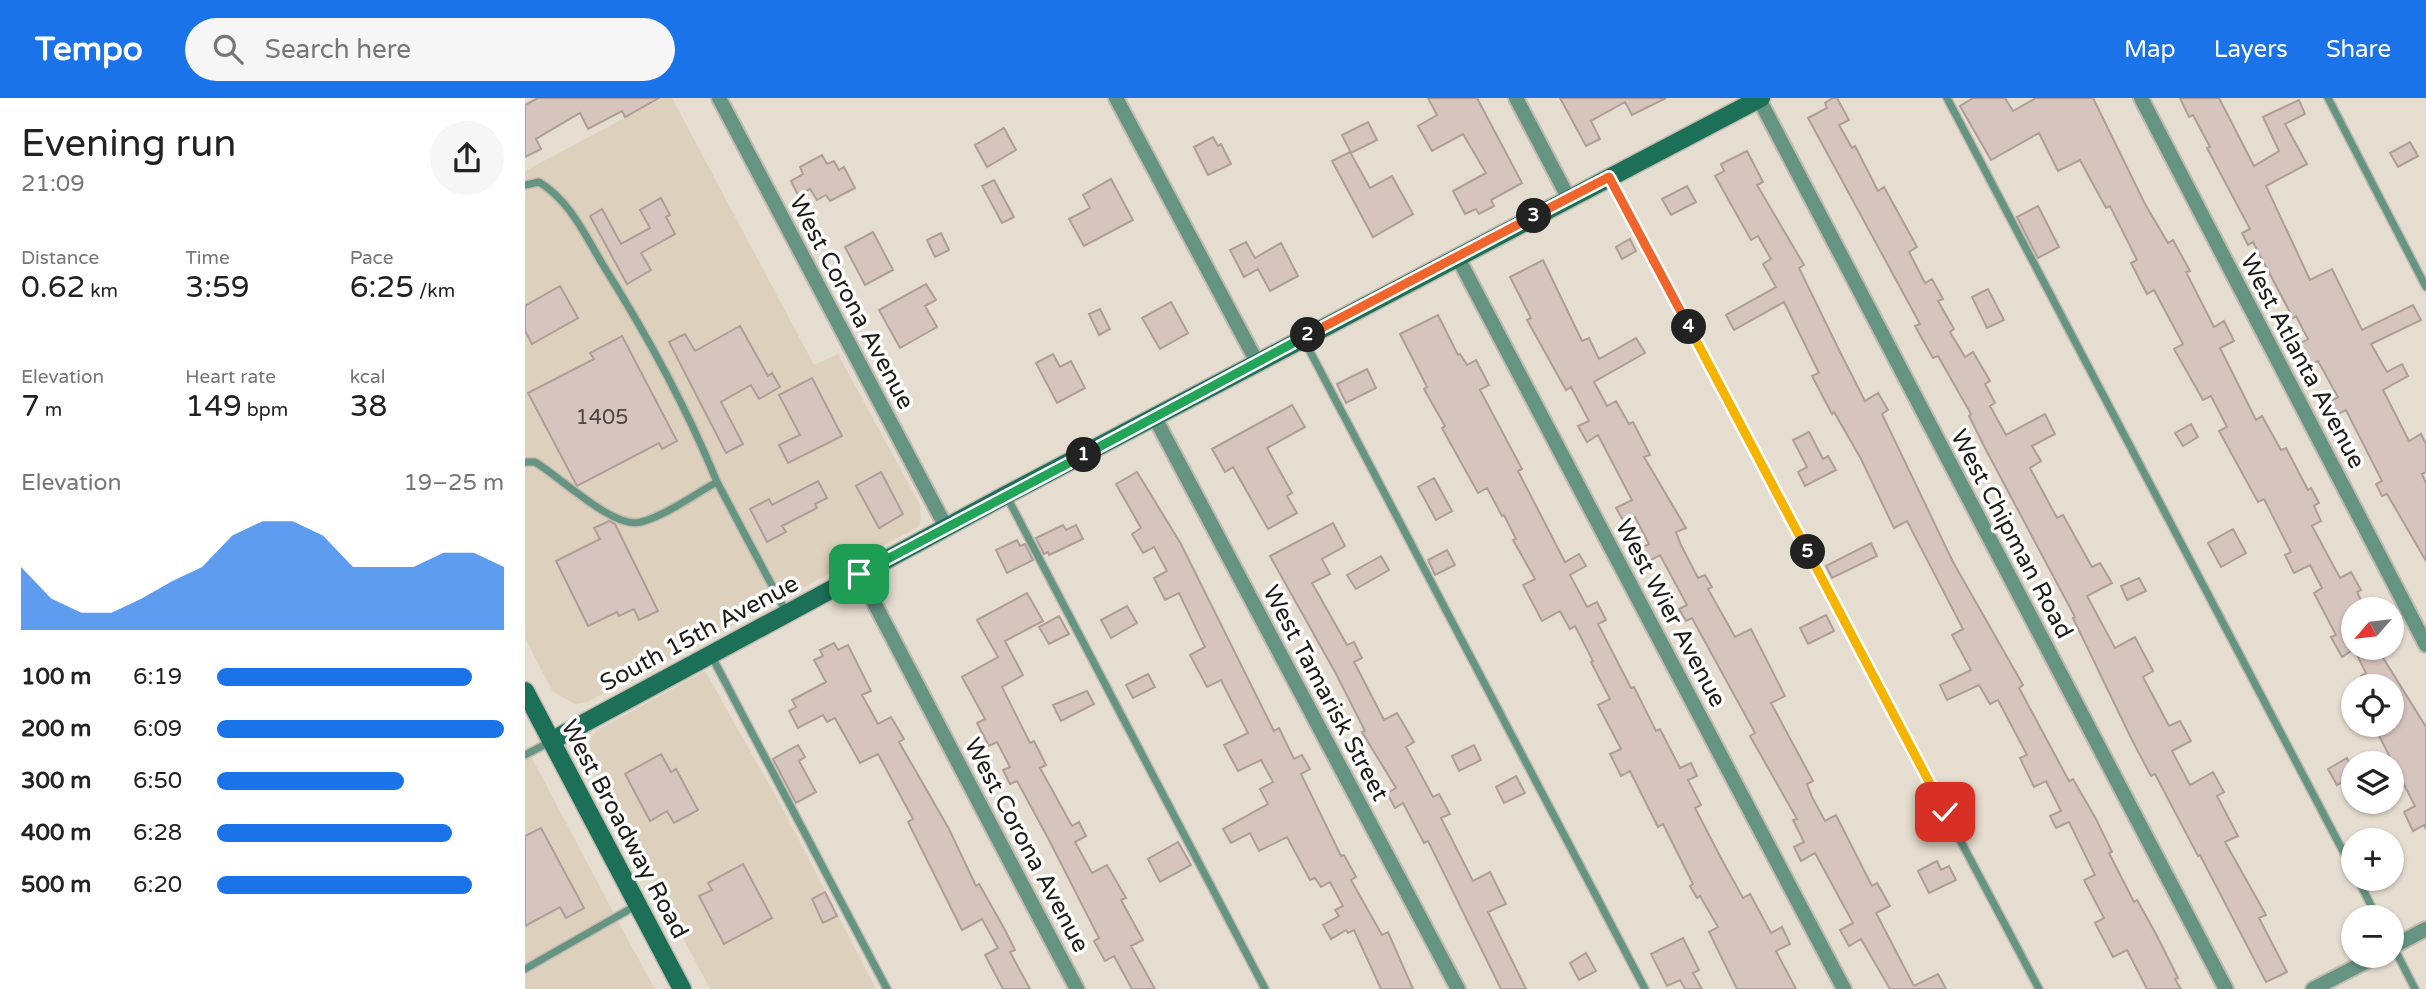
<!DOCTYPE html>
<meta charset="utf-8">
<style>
body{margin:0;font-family:"Varela Round",sans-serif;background:#f6f6f6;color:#222;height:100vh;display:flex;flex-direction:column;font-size:26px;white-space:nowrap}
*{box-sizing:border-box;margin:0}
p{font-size:23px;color:#767676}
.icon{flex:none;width:38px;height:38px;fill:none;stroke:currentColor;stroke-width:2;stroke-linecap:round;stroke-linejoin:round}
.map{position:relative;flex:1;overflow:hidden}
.sheet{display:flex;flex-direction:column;background:#fff;width:525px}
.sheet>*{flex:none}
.needle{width:46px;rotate:242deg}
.buttons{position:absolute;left:1816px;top:499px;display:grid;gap:14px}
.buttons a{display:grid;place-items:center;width:63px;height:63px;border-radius:50%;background:#fff;box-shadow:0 2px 5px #0004;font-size:35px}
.pin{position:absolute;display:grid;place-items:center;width:60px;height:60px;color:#fff;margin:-30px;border-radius:14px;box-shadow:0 4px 10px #0006}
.km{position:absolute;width:35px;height:35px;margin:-18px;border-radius:50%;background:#222;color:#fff;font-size:19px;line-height:35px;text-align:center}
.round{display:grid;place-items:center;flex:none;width:74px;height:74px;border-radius:37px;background:#f6f6f6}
.summary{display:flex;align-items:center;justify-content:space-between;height:119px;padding:0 21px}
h1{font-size:38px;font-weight:600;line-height:52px}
.figures{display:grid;grid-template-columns:repeat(3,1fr);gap:10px;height:119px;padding:7px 21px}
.figures div{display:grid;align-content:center}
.figures b{font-size:30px;font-weight:600}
.figures small{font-size:19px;font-weight:400}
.figures p{font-size:19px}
.chart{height:196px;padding:14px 21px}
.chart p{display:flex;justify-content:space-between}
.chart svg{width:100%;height:126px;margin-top:7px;fill:#1a73e8;opacity:.7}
ul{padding:0 21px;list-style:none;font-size:23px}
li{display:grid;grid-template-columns:112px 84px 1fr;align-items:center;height:52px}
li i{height:18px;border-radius:9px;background:#1a73e8}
header{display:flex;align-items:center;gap:42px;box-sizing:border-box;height:98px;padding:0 35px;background:#1a73e8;color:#fff}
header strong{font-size:33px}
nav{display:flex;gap:38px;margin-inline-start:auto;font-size:24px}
.search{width:490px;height:63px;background:#f6f6f6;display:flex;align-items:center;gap:18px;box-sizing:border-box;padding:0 24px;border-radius:38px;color:#767676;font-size:26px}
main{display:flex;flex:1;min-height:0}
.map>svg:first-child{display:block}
.built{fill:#ddd1bd}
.building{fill:#d6c5be;stroke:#ae9e97;stroke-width:2}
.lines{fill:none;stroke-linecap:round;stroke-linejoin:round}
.lane-casing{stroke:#c1baae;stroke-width:10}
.street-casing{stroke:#c1baae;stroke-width:18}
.secondary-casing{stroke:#c1baae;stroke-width:21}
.lane{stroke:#659483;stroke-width:7}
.street{stroke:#659483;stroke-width:14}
.secondary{stroke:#1c7058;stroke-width:18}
.split-1-casing{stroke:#fff;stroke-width:14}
.split-2-casing{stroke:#fff;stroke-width:14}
.split-3-casing{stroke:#fff;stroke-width:14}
.split-4-casing{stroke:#fff;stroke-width:14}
.split-5-casing{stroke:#fff;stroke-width:14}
.split-6-casing{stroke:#fff;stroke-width:14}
.split-1{stroke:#22a559;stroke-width:9}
.split-2{stroke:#22a559;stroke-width:9}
.split-3{stroke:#f0652b;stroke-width:9}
.split-4{stroke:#f0652b;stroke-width:9}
.split-5{stroke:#f5b400;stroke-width:9}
.split-6{stroke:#f5b400;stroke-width:9}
.labels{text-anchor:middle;stroke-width:7;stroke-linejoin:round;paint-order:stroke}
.number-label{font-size:21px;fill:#4d4641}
.street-label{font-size:24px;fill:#1f1c17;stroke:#fff}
</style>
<header>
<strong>Tempo</strong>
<div class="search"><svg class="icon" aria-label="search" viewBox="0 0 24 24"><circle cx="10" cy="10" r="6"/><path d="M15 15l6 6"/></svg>Search here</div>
<nav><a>Map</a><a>Layers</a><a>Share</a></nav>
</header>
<main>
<section class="sheet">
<div class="summary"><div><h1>Evening run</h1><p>21:09</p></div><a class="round"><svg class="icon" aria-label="share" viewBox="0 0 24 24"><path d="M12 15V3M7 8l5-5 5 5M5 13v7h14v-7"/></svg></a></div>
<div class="figures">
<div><p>Distance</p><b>0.62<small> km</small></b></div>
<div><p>Time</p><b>3:59</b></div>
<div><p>Pace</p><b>6:25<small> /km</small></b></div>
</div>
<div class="figures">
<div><p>Elevation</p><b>7<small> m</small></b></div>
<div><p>Heart rate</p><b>149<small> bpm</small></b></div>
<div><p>kcal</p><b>38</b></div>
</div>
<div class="chart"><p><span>Elevation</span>19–25 m</p>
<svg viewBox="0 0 160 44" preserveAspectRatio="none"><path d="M0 44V22L10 33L20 38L30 38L40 33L50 27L60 22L70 11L80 6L90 6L100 11L110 22L120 22L130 22L140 17L150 17L160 22V44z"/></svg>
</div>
<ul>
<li><b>100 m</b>6:19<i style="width:89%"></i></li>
<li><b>200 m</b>6:09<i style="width:100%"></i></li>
<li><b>300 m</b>6:50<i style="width:65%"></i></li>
<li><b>400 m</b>6:28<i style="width:82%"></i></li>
<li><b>500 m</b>6:20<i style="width:89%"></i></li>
</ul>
</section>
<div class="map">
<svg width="1901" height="891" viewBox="0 0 1901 891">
<rect width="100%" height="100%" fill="#e5ddcf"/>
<path class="built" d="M137,0H147L289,267L313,256L395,407L396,422L393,429L62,604L50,606L28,594L0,540V73Z
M180,573L259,713L351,891H185L63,660V651L65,641L71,633Z
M0,647L103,842L130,891H0Z"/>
<path class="building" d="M13,0H134L100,19L97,13L63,31L55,15L11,41L16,51L0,59V7Z
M903,0H952L997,85L966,102L969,108L954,116L951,111L940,116L928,93L961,75L938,36L907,53L893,28L912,17Z
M1035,0H1141L1107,17L1100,4L1066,23L1075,41L1061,48Z
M1308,0H1312L1324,22L1314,27L1327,50L1330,48L1353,93L1359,89L1392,149L1384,154L1400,185L1407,181L1418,201L1413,203L1429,231L1425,234L1440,259L1448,254L1465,283L1460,286L1470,305L1465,308L1481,337L1520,316L1530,336L1507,348L1516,363L1505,370L1532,420L1538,417L1567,469L1575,465L1587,485L1562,498L1590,550L1610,539L1628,573L1618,579L1644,628L1655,623L1666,643L1647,653L1665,687L1688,674L1699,694L1692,698L1713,738L1700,744L1741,817L1734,820L1762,874L1741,884L1675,757L1673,758L1630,676L1626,678L1607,642L1548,520L1550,519L1461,352L1444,318L1446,316L1413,258L1408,260L1390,228L1395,226L1283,20L1302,10L1300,5Z
M1448,0H1480L1488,13L1511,0H1568L1620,106L1643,145L1648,142L1665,173L1661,174L1689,229L1699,223L1709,243L1695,250L1731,322L1737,318L1756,352L1761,350L1783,392L1786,390L1794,405L1789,408L1796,423L1787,428L1815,480L1826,474L1836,492L1832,494L1839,508L1829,511V550H1852L1901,629V731L1899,727L1888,733L1879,714L1890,708L1848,626H1867V588H1841L1836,578L1841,575L1829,551L1817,559L1806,539L1811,537L1789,495L1797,490L1785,467L1769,475L1760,457L1766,454L1739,401L1733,404L1694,333L1702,329L1686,298L1678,302L1649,251L1658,246L1629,192L1622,196L1606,165L1612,162L1585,108L1581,110L1555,62L1533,73L1514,35L1466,62L1435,8Z
M1655,0H1694L1729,68L1754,53L1738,19L1774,2L1780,16L1760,26L1782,66L1741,88L1785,182L1807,171L1837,232L1888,207L1896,222L1846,246L1862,274L1877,266L1883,278L1858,292L1884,343L1896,336L1901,346V374L1897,376L1901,385V463L1862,396L1857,398L1851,386L1857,383L1821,312L1811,317L1804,304L1813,299L1793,263L1786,267L1774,246L1783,241L1771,218L1768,220L1728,144L1723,147L1717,135L1725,131L1682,50L1685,49L1668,17L1664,19Z
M843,24L852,42L826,55L817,37Z
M479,30L491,52L462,69L450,47Z
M688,39L693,48L696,46L706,66L683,77L669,49Z
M1885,44L1893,58L1873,69L1865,55Z
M1222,53L1238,84L1232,87L1279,167L1274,170L1316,256L1340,303L1353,295L1363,312L1357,316L1428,464L1498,587L1494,590L1544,683L1548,681L1571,721L1587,754L1584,755L1609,804L1612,802L1631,836L1653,880L1650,881L1656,891H1622L1602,852L1588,859L1570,825L1579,820L1559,782L1570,777L1544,724L1531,730L1525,718L1536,713L1521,683L1509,689L1495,660L1502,657L1473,602L1465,606L1454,587L1422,602L1415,587L1446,572L1427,537L1438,531L1382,423L1369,430L1336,361L1309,314L1307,316L1287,278L1294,275L1259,204L1209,232L1201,217L1251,189L1238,166L1246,161L1233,138L1226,142L1190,78L1199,73L1196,66Z
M825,54L845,90L867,78L888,116L848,139L807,63Z
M297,57L302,66L309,63L314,72L319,69L330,90L305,103L301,97L292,102L285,91L273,97L266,83L278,76L275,69Z
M586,81L608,122L559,148L544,121L565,110L558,97Z
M469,82L489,119L477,125L457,88Z
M1162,88L1171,104L1146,117L1137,101Z
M136,100L145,117L141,119L150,136L116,155L126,172L102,186L65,118L77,111L96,146L125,130L115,112Z
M1513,108L1534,149L1513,160L1492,119Z
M348,134L368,172L340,187L320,149Z
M416,135L424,152L410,159L402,142Z
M1105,141L1111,153L1097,161L1091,149Z
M721,144L730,160L756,145L773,178L745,193L733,171L719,179L705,152Z
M1018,162L1057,243L1064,240L1074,261L1111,240L1120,255L1069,284L1082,308L1091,303L1104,326L1108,324L1125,357L1119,359L1161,430L1151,434L1156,447L1173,480L1180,477L1187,489L1183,491L1210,539L1226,531L1260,598L1246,605L1288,683L1282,686L1287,699L1300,723L1311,717L1347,788L1352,785L1365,808L1351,815L1389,888L1413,876L1421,891H1365L1336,841L1324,848L1315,832L1328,825L1290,755L1276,763L1269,749L1279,744L1268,722L1272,721L1225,638L1230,635L1167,520L1161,523L1154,511L1162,507L1135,457L1119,466L1112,452L1124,446L1110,419L1099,424L1091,410L1107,402L1073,337L1062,344L1053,328L1064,323L1046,289L1041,292L1002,222L1006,220L985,179Z
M401,186L411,202L400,208L412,229L375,250L354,212Z
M35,188L53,220L7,246L0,233V208Z
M1463,191L1479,222L1462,230L1447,199Z
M646,204L663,235L635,251L617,220Z
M575,211L585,231L574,237L564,216Z
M913,217L933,257L935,256L942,267L951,262L964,287L955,292L997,371L993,373L1040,464L1054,456L1061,468L1045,477L1062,509L1072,504L1081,522L1073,526L1106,590L1109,589L1131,633L1135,631L1155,670L1166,665L1172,678L1163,682L1176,707L1170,710L1197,762L1218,800L1225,796L1246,835L1257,829L1265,846L1251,853L1271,891H1212L1184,834L1193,829L1175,798L1172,800L1165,788L1168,786L1138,726L1133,729L1105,673L1096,678L1085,656L1096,651L1073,607L1085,601L1066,564L1068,563L1050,528L1045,531L1035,513L1017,523L998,487L1010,481L988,442L991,441L979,417L977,418L962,390L953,395L917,330L920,328L899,291L902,289L875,236Z
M215,228L243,278L247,275L255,289L234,301L226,287L196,304L218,346L201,355L144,244L160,236L170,253Z
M97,238L152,343L137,351L134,345L52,388L3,295L69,261L65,255Z
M528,256L535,269L546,263L560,290L532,305L511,265Z
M842,271L851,290L821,305L812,286Z
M287,280L317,338L263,365L254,347L275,337L254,297Z
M767,307L780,329L742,350L767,395L762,398L772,415L743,431L708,369L700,374L687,351Z
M1666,326L1673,339L1658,348L1650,335Z
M1284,334L1298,361L1303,358L1311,372L1280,388L1273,374L1282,369L1268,342Z
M356,374L378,416L354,430L331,388Z
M612,374L656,446L749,633L754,630L769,661L777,657L785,671L776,676L816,758L819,757L831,779L826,782L857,837L863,834L888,891H856L829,832L823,835L821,832L806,841L798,827L814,818L810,812L818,808L805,784L796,789L790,780L785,782L762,739L734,753L725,735L706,745L698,731L743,706L735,691L748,684L736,662L713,673L699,647L723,635L696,582L682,589L665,557L680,549L654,495L640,502L629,480L642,473L629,449L618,455L607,436L616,430L591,386Z
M909,380L927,413L911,422L893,389Z
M293,383L302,400L290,406L292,410L257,428L261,434L242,444L225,411L244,401L247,407Z
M84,423L90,426L133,513L114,522L109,511L94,518L92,514L63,528L31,463L75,441L69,430Z
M808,425L820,448L797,461L805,476L787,485L822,547L829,544L837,560L829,564L859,622L872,615L889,644L881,649L908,699L914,696L925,716L916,720L948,783L965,774L981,806L963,814L1001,891H976L903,743L899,745L878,705L870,710L862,695L871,690L837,634L840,633L810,574L745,458Z
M538,427L541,432L551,427L558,441L524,457L523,454L519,456L511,440Z
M1708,431L1721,455L1696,469L1683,445Z
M492,442L495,448L500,446L508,462L482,475L471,452Z
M1346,445L1352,458L1307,480L1301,468Z
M922,452L930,467L910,477L903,462Z
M856,458L864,472L831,491L822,477Z
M1614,480L1621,493L1602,502L1596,488Z
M502,495L518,523L480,543L498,577L477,589L505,645L509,643L521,667L515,670L547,728L554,724L561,738L550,744L567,775L582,767L601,800L596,802L618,842L606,848L630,891H607L589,858L580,863L569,843L574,840L523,740L492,683L485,686L478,672L485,669L472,644L464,648L452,625L460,621L437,579L473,559L452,522Z
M602,508L612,525L586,540L576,522Z
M1301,517L1309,533L1283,546L1275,530Z
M534,518L544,536L524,546L514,529Z
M309,545L313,552L323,547L346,593L337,597L353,626L366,619L379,641L374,644L424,731L451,788L454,786L480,832L490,852L485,854L505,891H478L460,857L473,850L457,821L437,832L383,724L388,721L353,656L335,665L310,620L302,624L298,617L273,630L264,613L271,609L267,602L301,584L289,562L298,558L295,552Z
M623,576L630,589L608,600L601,587Z
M562,593L569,606L536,623L528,607Z
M273,647L280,659L274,663L291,694L271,705L248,661Z
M949,647L956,662L934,673L927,658Z
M136,656L146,674L151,671L173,712L149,725L142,713L125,723L100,676Z
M1822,660L1829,676L1812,687L1803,671Z
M991,678L1000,695L979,705L971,689Z
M16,730L59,810L41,820L35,809L0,828V738Z
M653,744L666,767L635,784L623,761Z
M1412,763L1416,772L1424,768L1431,782L1404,795L1393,773Z
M218,766L247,820L199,846L174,798L187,792L183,785Z
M300,794L312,818L298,825L287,801Z
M1158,840L1174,872L1168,875L1177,891H1160L1155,882L1142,888L1126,856Z
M1061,855L1071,873L1054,882L1045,865Z"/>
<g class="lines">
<defs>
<path id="lane" d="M1422,0L1829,774
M1803,0L1901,189
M1084,79L1514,891
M0,87L14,84C45,103 60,137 78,167C122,237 161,308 192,384
M778,240L1120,891
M0,364H10C34,378 89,432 116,424C142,417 168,397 192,384L261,514
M482,399L740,891
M187,559L362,891
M0,657L25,644
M1832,780L1852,819
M1868,848L1890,891
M0,871L112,807"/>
<path id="street" d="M194,0L421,429
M591,0L732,264
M991,0L1043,99
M1616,0L1901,547
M1234,1L1701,891
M933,160L1319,891
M630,320L933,891
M334,476L552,891
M1867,849L1901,831
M1788,891L1852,858"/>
<path id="secondary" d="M0,593L157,891
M26,643L481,397L1236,0"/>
</defs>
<use href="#lane" class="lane-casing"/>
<use href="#street" class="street-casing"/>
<use href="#secondary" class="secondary-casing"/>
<use href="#lane" class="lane"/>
<use href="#street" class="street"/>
<use href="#secondary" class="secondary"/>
</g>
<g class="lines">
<defs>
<path id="split-1" d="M334,476L559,357"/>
<path id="split-2" d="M559,357L783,237"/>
<path id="split-3" d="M783,237L1009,118"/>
<path id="split-4" d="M1009,118L1084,79L1164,229"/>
<path id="split-5" d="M1164,229L1283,454"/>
<path id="split-6" d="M1283,454L1420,714"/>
</defs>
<use href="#split-1" class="split-1-casing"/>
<use href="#split-2" class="split-2-casing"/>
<use href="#split-3" class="split-3-casing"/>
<use href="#split-4" class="split-4-casing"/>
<use href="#split-5" class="split-5-casing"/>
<use href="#split-6" class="split-6-casing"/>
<use href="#split-1" class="split-1"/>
<use href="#split-2" class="split-2"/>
<use href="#split-3" class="split-3"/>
<use href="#split-4" class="split-4"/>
<use href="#split-5" class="split-5"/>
<use href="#split-6" class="split-6"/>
</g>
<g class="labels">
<g class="number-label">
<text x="77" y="326">1405</text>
</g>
<g class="street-label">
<text transform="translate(327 204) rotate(62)" y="8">West Corona Avenue</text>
<text transform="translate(1778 263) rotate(62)" y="8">West Atlanta Avenue</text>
<text transform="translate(1487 436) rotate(62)" y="8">West Chipman Road</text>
<text transform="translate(1146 515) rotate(62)" y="8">West Wier Avenue</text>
<text transform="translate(174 535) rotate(-28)" y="8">South 15th Avenue</text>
<text transform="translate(801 595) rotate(62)" y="8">West Tamarisk Street</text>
<text transform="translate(100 731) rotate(62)" y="8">West Broadway Road</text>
<text transform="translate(502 747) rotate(62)" y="8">West Corona Avenue</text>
</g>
</g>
</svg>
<div class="buttons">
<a><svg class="needle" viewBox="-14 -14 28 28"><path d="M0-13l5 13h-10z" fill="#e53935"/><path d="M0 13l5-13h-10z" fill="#767676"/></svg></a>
<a><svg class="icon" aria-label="locate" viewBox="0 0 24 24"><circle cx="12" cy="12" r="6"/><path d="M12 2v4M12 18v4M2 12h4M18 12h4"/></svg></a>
<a><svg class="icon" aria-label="layers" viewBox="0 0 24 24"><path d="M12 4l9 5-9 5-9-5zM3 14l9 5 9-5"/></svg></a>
<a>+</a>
<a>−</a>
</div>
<div class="pin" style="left:334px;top:476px;background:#1e9e55"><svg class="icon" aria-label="arrive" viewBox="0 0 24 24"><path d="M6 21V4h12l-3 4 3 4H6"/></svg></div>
<div class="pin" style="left:1420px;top:714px;background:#d93025"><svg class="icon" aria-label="check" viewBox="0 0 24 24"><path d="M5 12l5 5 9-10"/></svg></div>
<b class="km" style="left:559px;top:357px">1</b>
<b class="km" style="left:783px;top:237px">2</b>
<b class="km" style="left:1009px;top:118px">3</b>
<b class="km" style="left:1164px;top:229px">4</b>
<b class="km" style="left:1283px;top:454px">5</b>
</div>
</main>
